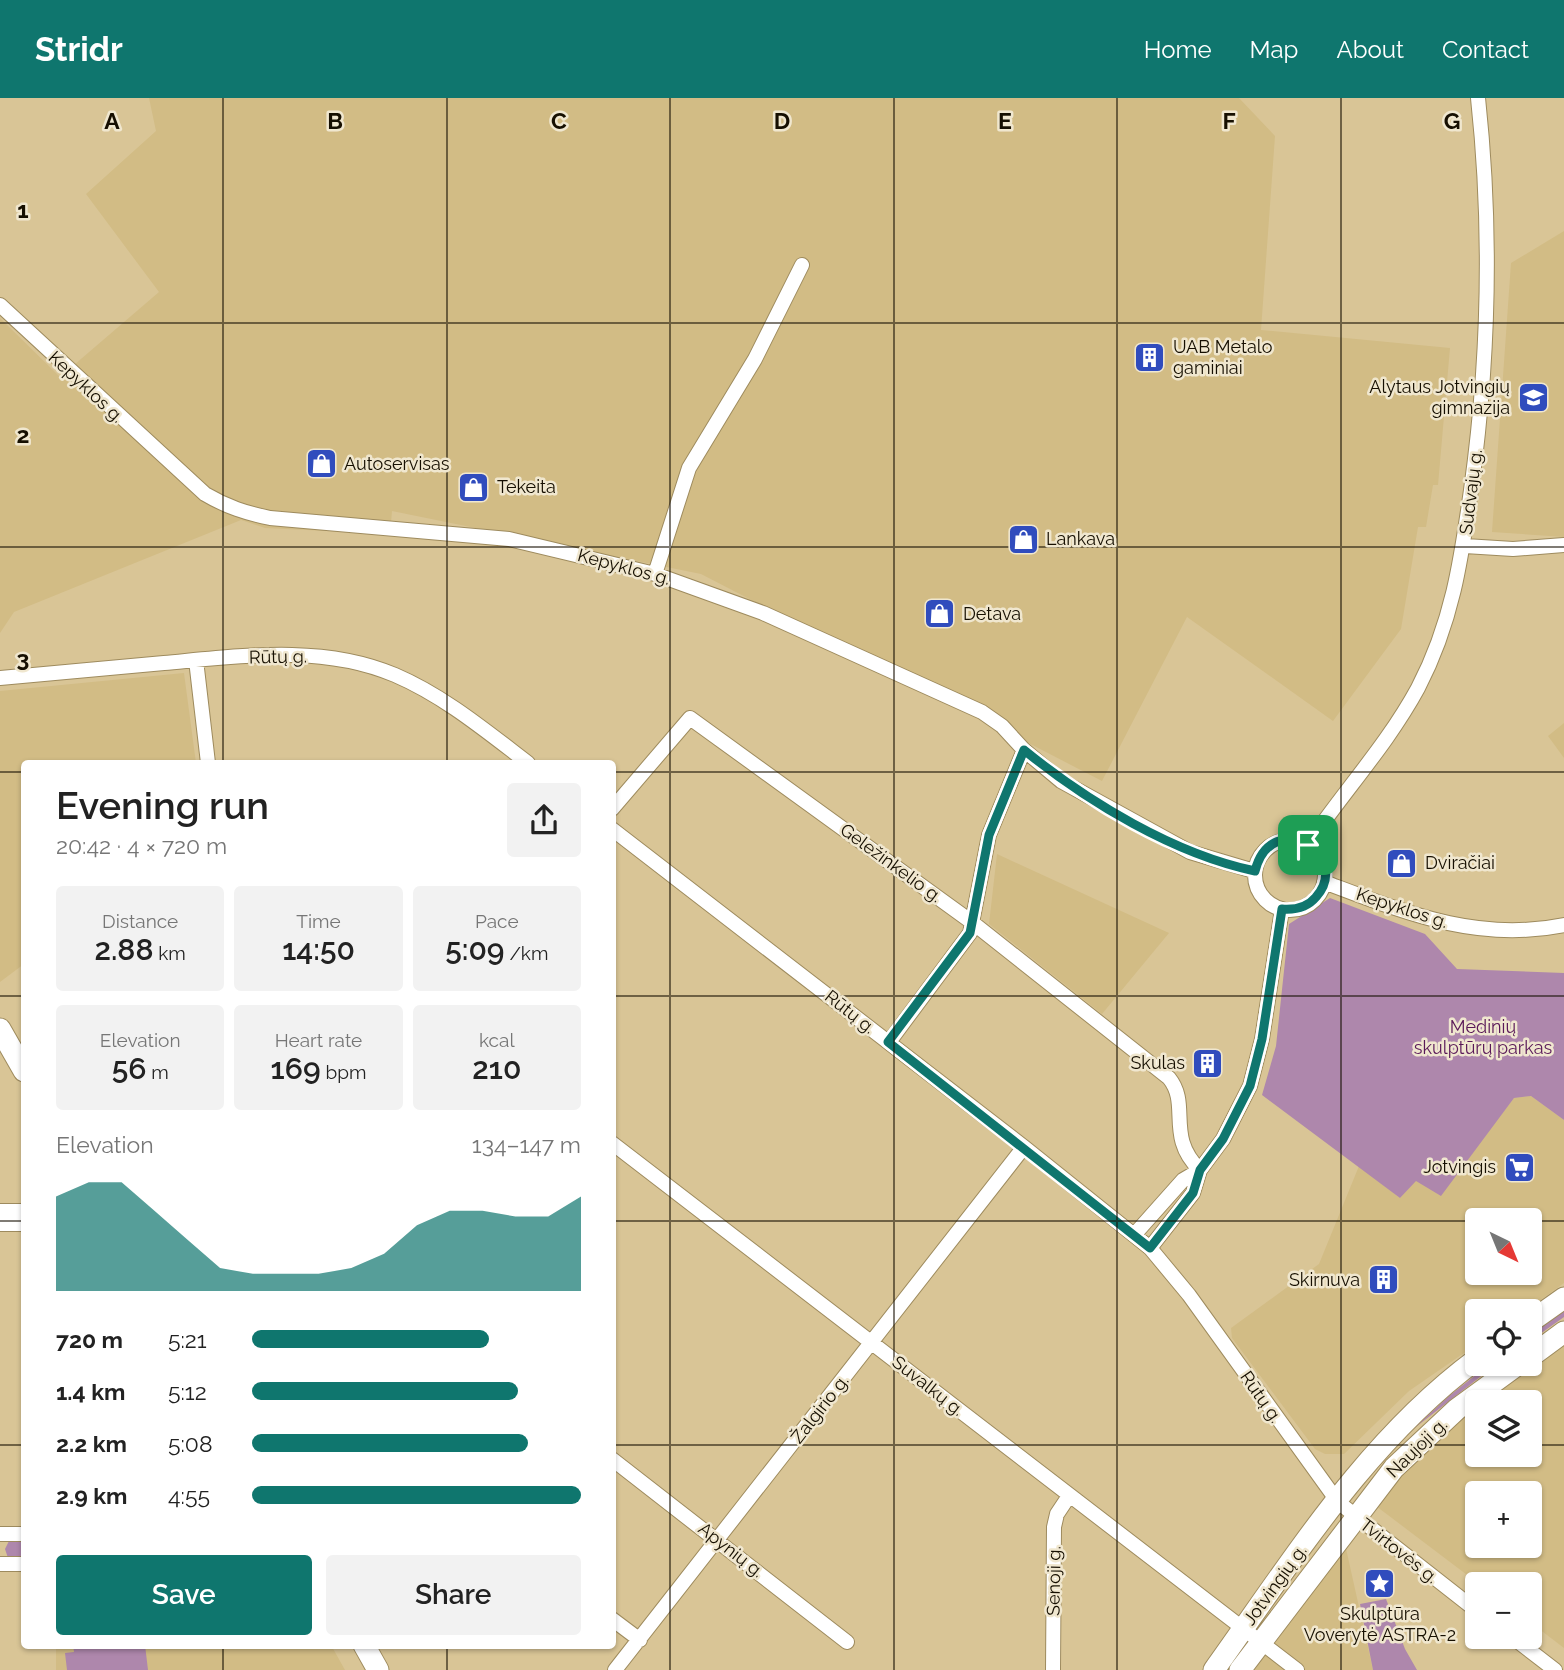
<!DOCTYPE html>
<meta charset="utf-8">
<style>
body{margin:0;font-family:Raleway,sans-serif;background:#f2f2f2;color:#222;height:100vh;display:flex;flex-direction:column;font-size:26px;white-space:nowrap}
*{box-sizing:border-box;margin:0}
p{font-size:23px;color:#767676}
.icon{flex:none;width:38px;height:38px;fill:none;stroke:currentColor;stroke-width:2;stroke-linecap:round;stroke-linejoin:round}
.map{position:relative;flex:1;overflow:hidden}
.side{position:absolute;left:21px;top:662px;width:595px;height:889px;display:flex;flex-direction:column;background:#fff;border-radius:7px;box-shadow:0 2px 5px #0004}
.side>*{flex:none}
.needle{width:46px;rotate:137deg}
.tools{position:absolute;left:1465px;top:1110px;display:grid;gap:14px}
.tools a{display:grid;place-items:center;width:77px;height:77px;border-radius:7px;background:#fff;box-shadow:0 2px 5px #0004;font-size:35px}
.pin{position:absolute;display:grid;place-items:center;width:60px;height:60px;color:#fff;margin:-30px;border-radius:14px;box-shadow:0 4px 10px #0006}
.round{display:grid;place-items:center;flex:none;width:74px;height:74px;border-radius:7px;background:#f2f2f2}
.head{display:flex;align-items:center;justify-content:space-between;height:119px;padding:0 35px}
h1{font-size:38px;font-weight:600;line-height:52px}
.stats{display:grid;grid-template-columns:repeat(3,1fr);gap:10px;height:119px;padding:7px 35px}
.stats div{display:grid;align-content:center;border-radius:7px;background:#f2f2f2;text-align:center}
.stats b{font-size:30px;font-weight:600}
.stats small{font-size:19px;font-weight:400}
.stats p{font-size:19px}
.chart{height:196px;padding:14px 35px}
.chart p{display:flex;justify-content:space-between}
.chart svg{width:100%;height:126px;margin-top:7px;fill:#0f766e;opacity:.7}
.button{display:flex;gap:14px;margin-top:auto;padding:14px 35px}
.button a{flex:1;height:80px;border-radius:7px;background:#0f766e;color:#fff;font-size:28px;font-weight:600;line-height:80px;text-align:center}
.button a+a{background:#f2f2f2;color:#222}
ul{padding:0 35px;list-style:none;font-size:23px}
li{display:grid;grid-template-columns:112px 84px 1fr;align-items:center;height:52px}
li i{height:18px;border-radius:9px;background:#0f766e}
header{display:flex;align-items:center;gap:42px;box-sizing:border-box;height:98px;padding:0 35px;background:#0f766e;color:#fff}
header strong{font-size:33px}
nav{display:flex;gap:38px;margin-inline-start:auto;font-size:24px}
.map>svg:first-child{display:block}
.built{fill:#d2bc85;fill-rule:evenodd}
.green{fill:#ae87ac}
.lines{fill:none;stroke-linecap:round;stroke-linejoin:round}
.minor-casing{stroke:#9e8b5e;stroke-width:16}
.primary-casing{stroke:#9e8b5e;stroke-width:23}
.minor{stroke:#fff;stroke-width:14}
.primary{stroke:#fff;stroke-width:21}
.route-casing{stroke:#fff;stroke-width:14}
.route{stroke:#0f766e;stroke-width:9}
.grid{fill:none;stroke:#160f01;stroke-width:2;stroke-opacity:0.55}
.labels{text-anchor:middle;stroke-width:5;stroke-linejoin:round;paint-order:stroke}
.poi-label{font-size:18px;fill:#160f01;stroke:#f0e7cf;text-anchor:start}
.street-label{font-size:18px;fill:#160f01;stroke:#f0e7cf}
.park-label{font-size:18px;fill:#591858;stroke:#f0e7cf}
.grid-label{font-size:23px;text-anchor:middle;font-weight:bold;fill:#160f01;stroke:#f0e7cf;stroke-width:5;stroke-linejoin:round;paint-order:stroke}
</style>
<header>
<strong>Stridr</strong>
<nav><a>Home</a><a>Map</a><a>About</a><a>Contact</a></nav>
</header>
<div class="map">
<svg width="1564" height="1572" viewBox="0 0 1564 1572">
<rect width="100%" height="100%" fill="#d9c596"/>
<path class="built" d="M149,0H1239L1275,38L1261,232L1450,250L1438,387H1433L1426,429H1418L1401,531L1333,623L1187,519L1102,683L701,476L392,413L390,436L265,430L241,422L14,514L0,535V220L60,279L159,194L86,96L156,33Z
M1564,133V439L1492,434L1511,165Z
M184,575L196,665H24V866L0,884V593Z
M1564,625V660L1548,638Z
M997,756L1169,835L1102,916L989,826Z
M1531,998L1564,1022V1185L1525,1213H1477V1246L1409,1293L1344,1356H1325L1315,1351L1232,1240L1231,1230L1319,1166L1359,1068L1400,1100L1416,1082L1493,1027L1514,1000ZM1477,1122H1530V1174H1477Z
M1564,1247V1550L1530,1524V1486H1479L1376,1408L1418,1359L1477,1308V1356H1530V1304H1483ZM1477,1395H1530V1447H1477Z
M1345,1446L1373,1572H1249Z
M56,1547H331L345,1572H56Z"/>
<path class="green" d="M1330,800L1425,836L1457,871L1564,875V1022L1531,998L1514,1000L1441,1098L1416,1083L1400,1100L1262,997L1276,948L1289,826Z
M1564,1213V1219L1530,1243V1237Z
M1491,1265H1498L1412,1332L1449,1298Z
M9,1443L24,1444V1460H8L5,1451Z
M1386,1501L1405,1551L1417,1572H1373L1360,1506Z
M73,1547H104V1551L145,1547L148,1572H67L65,1555L74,1554Z"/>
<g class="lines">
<defs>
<path id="minor" d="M0,207L205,396C227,409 246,415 270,420L509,441L655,476L763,515L982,614L1002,628L1024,652L1061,683L1190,754L1254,773
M1465,448L1513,451L1564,447
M655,476L689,370L755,261L802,167
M196,562L208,665
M0,580C55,575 109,570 164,565C240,558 323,546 395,577C444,598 486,633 528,665
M612,711L690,620L973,825L1169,980C1191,1007 1165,1038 1200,1072
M612,731L1024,1049L1150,1150L1189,1197L1338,1404L1477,1513
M1255 777a35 35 0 1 1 70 0a35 35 0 1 1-70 0Z
M1308,746C1344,693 1387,647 1418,590C1452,525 1461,463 1471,392C1489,262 1492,130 1478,0
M1324,784C1404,814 1477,845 1564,827
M889,944L970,835L989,737L1024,652
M612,1045L1297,1572
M0,1113H24
M0,1126H24
M1134,1137L1183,1082L1200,1072
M1150,1150L1193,1095L1200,1072L1223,1041L1250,988L1262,941L1282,811
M612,1361L847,1544
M0,1436H24
M0,1466H24
M612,1521L640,1542
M1511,1538L1555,1572
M615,1572L1024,1049
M1053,1572L1054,1429L1057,1416L1069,1398"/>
<path id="primary" d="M0,931L24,973
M1530,1224L1564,1200
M1530,1259L1564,1234
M364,1547L378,1572
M1214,1572C1293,1462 1367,1342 1477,1261
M1240,1572L1394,1370L1457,1311L1520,1265"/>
</defs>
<use href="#minor" class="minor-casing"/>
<use href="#primary" class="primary-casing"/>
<use href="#minor" class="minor"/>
<use href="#primary" class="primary"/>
</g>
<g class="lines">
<defs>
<path id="route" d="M1024,652C1088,704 1174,756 1255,773C1272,708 1353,757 1316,799C1307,810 1295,812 1282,811L1262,941L1250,988L1223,1041L1200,1072L1193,1095L1150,1150L888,944L970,835L989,737Z"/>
</defs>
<use href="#route" class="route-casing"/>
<use href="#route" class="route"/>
</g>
<path class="grid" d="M223,0V665M447,0V665M670,0V1572M894,0V1572M1117,0V1572M1341,0V1572M0,225H1564M0,449H1564M0,674H24M612,674H1564M0,898H24M612,898H1564M0,1123H24M612,1123H1477M1530,1123H1564M0,1347H24M612,1347H1477M1530,1347H1564M223,1547V1572M447,1547V1572"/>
<defs>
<symbol id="building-square" viewBox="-11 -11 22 22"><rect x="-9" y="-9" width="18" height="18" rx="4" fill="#304cbd" stroke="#f0e7cf"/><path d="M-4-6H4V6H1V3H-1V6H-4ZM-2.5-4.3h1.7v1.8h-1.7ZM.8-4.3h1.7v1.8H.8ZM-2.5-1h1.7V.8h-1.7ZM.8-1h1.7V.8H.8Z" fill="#fff"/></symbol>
<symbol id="school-square" viewBox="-11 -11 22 22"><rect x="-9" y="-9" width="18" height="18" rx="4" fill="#304cbd" stroke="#f0e7cf"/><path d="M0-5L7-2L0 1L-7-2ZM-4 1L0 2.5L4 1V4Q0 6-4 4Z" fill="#fff"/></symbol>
<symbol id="shop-square" viewBox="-11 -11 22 22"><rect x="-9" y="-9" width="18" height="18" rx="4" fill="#304cbd" stroke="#f0e7cf"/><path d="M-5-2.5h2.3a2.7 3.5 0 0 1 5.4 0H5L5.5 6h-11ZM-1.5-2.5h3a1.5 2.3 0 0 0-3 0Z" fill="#fff"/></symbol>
<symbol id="supermarket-square" viewBox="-11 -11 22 22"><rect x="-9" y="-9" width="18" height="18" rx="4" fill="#304cbd" stroke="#f0e7cf"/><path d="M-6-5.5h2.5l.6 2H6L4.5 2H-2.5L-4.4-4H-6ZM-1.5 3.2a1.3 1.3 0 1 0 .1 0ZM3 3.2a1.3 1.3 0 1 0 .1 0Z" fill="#fff"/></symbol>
<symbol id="sight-square" viewBox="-11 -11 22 22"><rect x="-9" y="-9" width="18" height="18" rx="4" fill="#304cbd" stroke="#f0e7cf"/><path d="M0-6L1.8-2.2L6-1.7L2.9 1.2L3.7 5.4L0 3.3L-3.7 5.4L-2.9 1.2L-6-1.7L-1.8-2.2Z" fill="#fff"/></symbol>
</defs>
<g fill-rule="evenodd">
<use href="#building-square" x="1132" y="242" width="35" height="35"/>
<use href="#school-square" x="1516" y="282" width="35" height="35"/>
<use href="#shop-square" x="304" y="348" width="35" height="35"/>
<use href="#shop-square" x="456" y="372" width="35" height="35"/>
<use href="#shop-square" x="1006" y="424" width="35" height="35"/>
<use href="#shop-square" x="922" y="498" width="35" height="35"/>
<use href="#shop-square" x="1384" y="748" width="35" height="35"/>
<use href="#building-square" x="1190" y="948" width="35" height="35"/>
<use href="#supermarket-square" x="1502" y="1052" width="35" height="35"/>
<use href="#building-square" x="1366" y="1164" width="35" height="35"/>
<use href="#sight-square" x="1362" y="1468" width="35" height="35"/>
</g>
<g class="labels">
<g class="poi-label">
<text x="1173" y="255">UAB Metalo<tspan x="1173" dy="21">gaminiai</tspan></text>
<text x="1510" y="295" text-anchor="end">Alytaus Jotvingių<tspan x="1510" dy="21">gimnazija</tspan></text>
<text x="344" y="372">Autoservisas</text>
<text x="497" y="395">Tekeita</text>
<text x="1046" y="447">Lankava</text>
<text x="963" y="522">Detava</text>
<text x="1425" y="771">Dviračiai</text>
<text x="1185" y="971" text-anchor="end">Skulas</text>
<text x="1496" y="1075" text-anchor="end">Jotvingis</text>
<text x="1360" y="1188" text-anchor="end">Skirnuva</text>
<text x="1380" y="1522" text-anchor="middle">Skulptūra<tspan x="1380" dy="21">Voverytė ASTRA-2</tspan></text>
</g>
<g class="street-label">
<text transform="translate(86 289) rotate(43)" y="6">Kepyklos g.</text>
<text transform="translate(1471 394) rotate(-83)" y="6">Sudvajų g.</text>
<text transform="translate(624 469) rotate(15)" y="6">Kepyklos g.</text>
<text transform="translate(278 559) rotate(-1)" y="6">Rūtų g.</text>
<text transform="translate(891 765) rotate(36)" y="6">Geležinkelio g.</text>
<text transform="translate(1402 810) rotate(18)" y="6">Kepyklos g.</text>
<text transform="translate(850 914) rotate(38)" y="6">Rūtų g.</text>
<text transform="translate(928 1288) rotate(38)" y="6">Suvalkų g.</text>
<text transform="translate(1261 1299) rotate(55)" y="6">Rūtų g.</text>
<text transform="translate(820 1311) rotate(-52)" y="6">Žalgirio g.</text>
<text transform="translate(1417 1350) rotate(-44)" y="6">Naujoji g.</text>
<text transform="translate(731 1452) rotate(38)" y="6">Apynių g.</text>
<text transform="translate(1399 1453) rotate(38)" y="6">Tvirtovės g.</text>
<text transform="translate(1054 1483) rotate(-89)" y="6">Senoji g.</text>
<text transform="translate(1275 1487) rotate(-54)" y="6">Jotvingių g.</text>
</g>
<g class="park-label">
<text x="1483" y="935">Medinių<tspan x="1483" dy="21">skulptūrų parkas</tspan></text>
</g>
</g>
<g class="grid-label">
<text x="112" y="31">A</text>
<text x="335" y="31">B</text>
<text x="559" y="31">C</text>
<text x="782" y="31">D</text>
<text x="1005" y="31">E</text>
<text x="1229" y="31">F</text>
<text x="1452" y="31">G</text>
<text x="23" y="120">1</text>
<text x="23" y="345">2</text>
<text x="23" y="569">3</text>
</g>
</svg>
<div class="tools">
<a><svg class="needle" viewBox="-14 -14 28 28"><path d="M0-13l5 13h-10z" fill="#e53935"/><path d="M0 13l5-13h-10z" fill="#767676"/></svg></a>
<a><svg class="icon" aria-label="locate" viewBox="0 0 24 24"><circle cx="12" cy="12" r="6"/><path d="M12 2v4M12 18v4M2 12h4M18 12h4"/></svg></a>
<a><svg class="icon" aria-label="layers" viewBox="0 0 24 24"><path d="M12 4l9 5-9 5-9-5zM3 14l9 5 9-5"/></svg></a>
<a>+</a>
<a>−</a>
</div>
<div class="pin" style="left:1308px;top:747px;background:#1e9e55"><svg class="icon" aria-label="arrive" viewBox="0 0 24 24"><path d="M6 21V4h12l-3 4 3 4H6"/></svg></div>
<section class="side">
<div class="head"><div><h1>Evening run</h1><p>20:42 · 4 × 720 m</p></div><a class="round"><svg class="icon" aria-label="share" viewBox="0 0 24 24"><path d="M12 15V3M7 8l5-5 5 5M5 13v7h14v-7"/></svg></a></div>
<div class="stats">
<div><p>Distance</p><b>2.88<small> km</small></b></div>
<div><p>Time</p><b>14:50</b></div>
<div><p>Pace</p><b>5:09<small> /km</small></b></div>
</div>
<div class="stats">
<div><p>Elevation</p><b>56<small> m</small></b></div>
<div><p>Heart rate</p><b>169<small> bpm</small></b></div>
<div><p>kcal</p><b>210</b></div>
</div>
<div class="chart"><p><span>Elevation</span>134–147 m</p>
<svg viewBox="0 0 160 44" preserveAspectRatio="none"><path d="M0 44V11L10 6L20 6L30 16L40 26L50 36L60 38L70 38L80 38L90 36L100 31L110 21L120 16L130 16L140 18L150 18L160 11V44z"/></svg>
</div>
<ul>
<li><b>720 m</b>5:21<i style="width:72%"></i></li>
<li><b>1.4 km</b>5:12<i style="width:81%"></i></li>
<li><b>2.2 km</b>5:08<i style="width:84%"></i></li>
<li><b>2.9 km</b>4:55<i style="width:100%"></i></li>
</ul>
<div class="button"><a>Save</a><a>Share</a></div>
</section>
</div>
